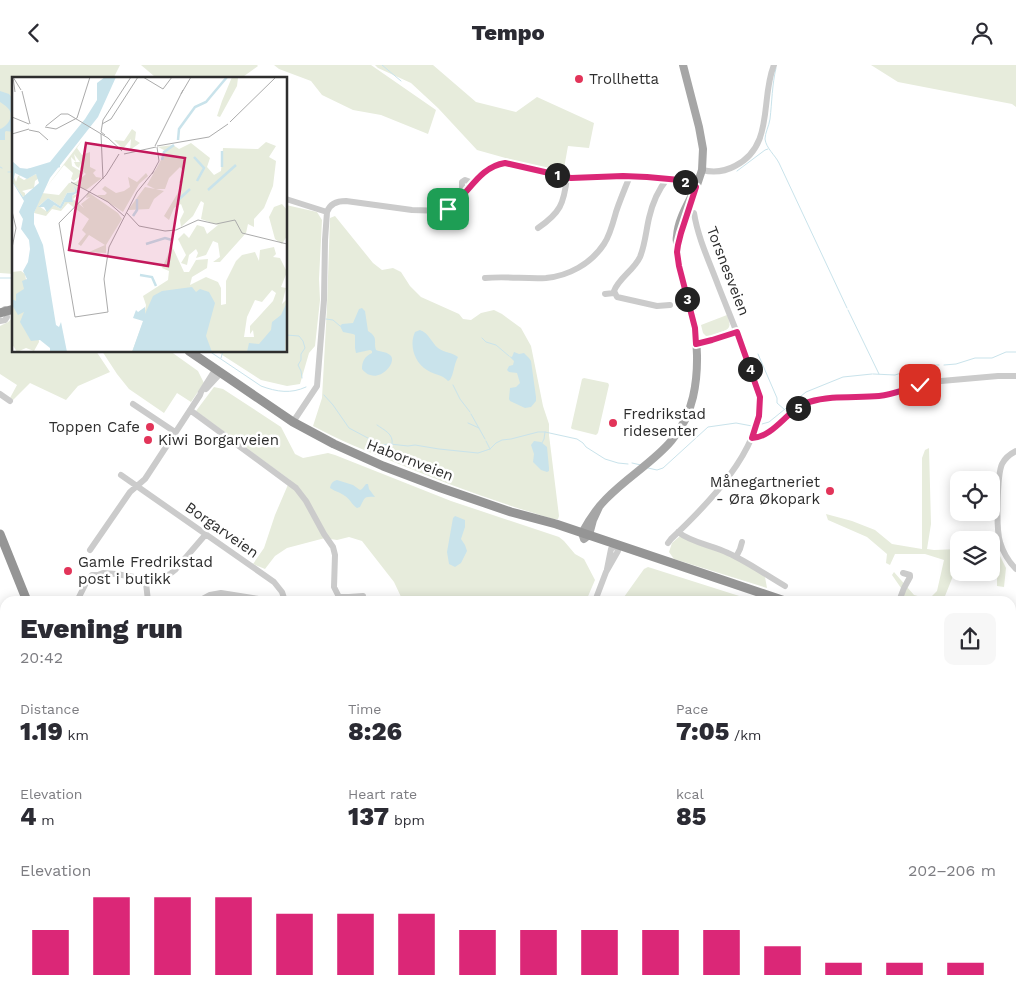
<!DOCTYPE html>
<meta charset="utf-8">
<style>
body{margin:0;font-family:"Work Sans",sans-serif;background:#f7f7f7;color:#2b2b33;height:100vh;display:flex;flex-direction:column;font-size:19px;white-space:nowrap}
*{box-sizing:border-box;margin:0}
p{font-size:16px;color:#7c7c81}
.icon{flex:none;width:28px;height:28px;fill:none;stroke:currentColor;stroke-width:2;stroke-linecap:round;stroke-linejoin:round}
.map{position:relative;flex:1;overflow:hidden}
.details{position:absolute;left:0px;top:531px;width:1016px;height:406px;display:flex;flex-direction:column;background:#fff;border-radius:15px 15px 0 0;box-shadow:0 2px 12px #0003}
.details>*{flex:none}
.controls{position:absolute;left:950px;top:406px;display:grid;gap:10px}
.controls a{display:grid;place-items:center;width:50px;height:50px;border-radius:10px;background:#fff;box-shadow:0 2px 12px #0003;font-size:25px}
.pin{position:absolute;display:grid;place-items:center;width:42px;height:42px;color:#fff;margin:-21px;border-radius:10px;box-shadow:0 2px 8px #0006}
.km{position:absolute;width:25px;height:25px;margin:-12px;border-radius:50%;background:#222;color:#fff;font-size:14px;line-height:25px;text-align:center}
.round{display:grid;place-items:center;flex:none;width:52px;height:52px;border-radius:10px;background:#f7f7f7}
.overview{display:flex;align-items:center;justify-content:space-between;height:85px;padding:0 20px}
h1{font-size:28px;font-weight:800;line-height:38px}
.stats{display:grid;grid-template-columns:repeat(3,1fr);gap:8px;height:85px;padding:5px 20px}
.stats div{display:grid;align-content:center}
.stats b{font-size:25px;font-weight:800}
.stats small{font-size:14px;font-weight:400}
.stats p{font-size:14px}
.chart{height:140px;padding:10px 20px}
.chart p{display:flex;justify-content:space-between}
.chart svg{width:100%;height:90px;margin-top:5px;stroke:#db2777;stroke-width:6}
header{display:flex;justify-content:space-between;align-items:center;height:65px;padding:0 20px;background:#fff;font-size:22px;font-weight:800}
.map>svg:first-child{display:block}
.green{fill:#e7ecdc}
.water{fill:#c9e3eb}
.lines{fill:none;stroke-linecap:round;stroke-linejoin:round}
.stream{stroke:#c9e3eb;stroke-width:1}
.minor{stroke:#cbcbcb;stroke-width:6}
.major{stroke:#a6a6a6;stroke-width:8}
.highway{stroke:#959595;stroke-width:9}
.route-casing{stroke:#fff;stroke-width:10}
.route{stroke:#db2777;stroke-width:6}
.poi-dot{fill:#e23459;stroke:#fff;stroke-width:2}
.labels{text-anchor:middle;stroke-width:5;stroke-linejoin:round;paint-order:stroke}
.poi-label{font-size:15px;fill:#2e2e2e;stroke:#fff;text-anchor:start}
.street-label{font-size:15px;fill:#2e2e2e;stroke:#fff}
.inset-river{fill:none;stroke:#c9e3eb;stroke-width:2.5}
.inset-road{fill:none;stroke:#ababab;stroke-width:1}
.view{fill:#c2185b;fill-opacity:0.15;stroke:#c2185b;stroke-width:2.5}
.inset-edge{fill:none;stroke:#2e2e2e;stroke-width:2.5}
</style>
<header><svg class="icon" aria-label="back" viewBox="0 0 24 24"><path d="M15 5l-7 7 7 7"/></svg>Tempo<svg class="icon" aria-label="person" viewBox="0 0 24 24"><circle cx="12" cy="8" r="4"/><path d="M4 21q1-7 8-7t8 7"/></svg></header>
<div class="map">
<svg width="1016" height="937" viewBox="0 0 1016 937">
<rect width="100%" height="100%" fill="#fff"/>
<path class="green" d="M0,0H120L113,14H14V209L0,208Z
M141,0H257L258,1L240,14H162L154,11Z
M274,0H371L436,45L428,69L381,50L353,45L322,30L311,16L279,4Z
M375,0H433L476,37L516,47L537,32L594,58L589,83L568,81L563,109L477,85L438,43L411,18L378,3Z
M871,0H1016V42L1012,39L898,17Z
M286,140L317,147L322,155L319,214L320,235L315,281L309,288L300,319L287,321L261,315L216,286H286Z
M335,151L373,198L382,205L393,203L401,207L410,221L421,232L459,249L463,254L471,255L481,248L494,245L502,249L521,263L531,281L543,341L549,359V370L559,451L558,454H553C499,438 446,419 394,397C366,386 339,375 313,361L322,333L327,242L330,153Z
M727,250C732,263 730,264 718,268C714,270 710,271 706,271L703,268L701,260Z
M14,252V286H96L110,307L78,321L66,335L30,318L13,335L10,333L17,320L0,309V261L8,257Z
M102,286H170L198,306L204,318L191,337L177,328L164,348L129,324L117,309Z
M584,313L608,318L609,320L598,368L596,370L572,364L571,363L582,314Z
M214,322L223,324L281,362L295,389L303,393L328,388L335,390L451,436L559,472L564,476L575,489L584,494L595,515L586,536H403L394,517L362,476L349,472L337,475L325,473L287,483L275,491L265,504L253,499L264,483L275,450L290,415L196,346Z
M929,383L931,459L927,484L934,485L959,484V496L943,536H902L901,523L892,510L894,507L914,530L929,534L937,526L944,495L925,489H895L890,500L886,498L887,489L867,472L828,455L826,449L852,456L875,465L892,479L922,484V393L925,385Z
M680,471L731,490L765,512L767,523L674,494L669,487L672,478Z
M991,483H996L1006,503L1004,522L997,521V505L991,494Z
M648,502L755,536H628L624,532L644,504Z
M119,933V932L229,933L227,937H119Z"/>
<path class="water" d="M0,26L9,29L14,36V67L6,66L5,67V75H0V64C6,62 13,54 10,46C8,42 3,39 0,37Z
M362,243L365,246L368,266C379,273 373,276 376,285C381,287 388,287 391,291C397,299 376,322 362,304C362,296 365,291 372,288V286L370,285L356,288L355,283V270L353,269L343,267L340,261L342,259L353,258L359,244Z
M420,265C429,268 431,277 438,283C444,288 452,287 458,292C454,299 454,308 450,315L448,316C446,314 444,312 441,311C437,309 431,308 427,305C414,297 409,280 415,267Z
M514,287L519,289L524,288L529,293L531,296L536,332V336L531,342L525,343L510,336L509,334L510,323L516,322L520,318L517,308L509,307L507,305L509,301L513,300L514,296L509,291L512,292Z
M534,376L541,377L547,382L549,403V406L547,407L541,405L533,397L534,389L531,380Z
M337,415L353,420L360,425L362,424L366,419H368L369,424L375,432C363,431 365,433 360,442L357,443C352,440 350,434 345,431C340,427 336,427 330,423C331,418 333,416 337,415Z
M455,451L465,455V462L461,474L465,480L467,486L461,498L455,502L449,499L447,487L453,453Z"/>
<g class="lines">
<path class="stream" d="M382,0L401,16
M776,3C772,20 772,37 770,54C769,61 765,68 765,74C766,83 775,90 779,98L847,243
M0,102L2,103
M737,106L765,85L768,84
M8,107H14
M0,213H14
M848,245L879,309
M326,254L333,255L340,261
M286,270L299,271L303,276L305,283L301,289V295L298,300L301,306L302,313
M482,273L486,277L496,280L509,291
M209,286L261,321C277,327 291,329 306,322
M758,289L777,333V338L785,345
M221,293L223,286
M944,300L956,299L975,293H992L1006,287H1016
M873,309L895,310L927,300H939
M453,320L460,334L470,347
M324,330L333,340L349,363L381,380L390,379L408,381L415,380L439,384L478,388L490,384L496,378L502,375L511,374L538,367H545L577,374L583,378L586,382L605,394L618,398L628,399
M471,349L485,374
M468,358L479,363
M762,359L769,357L806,327L843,312L872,309
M377,360C384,365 394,369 392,379
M486,376L490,384
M542,378L544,374L545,367
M632,398L641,400
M648,403L657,405L663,403L708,362L736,358L752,361"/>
<path class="minor" d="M702,105C714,108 724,107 735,101C775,81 760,33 774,0
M667,114C658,125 652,140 649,153C646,166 645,180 640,192C634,205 619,213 614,226L617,232L657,241L670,240
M466,126L462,123V117L465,115L473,118
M286,134L327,147
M538,163C560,148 564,139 567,112
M485,213C505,211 526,214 546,213C568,211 591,199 604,179C610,170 613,158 616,147C620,135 625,123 630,111
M605,229L614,228
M0,256L5,255L7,252L5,244
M696,279L712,275L737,267
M206,324L218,311L219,306
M0,329L10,336
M133,339L175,367
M190,345L296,423L306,436L324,469L333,482L335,490L334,522L339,532H349L363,531
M293,357L317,321L324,235L325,175L327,147C330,138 338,136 346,136L412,145L444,146L455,140L473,118L487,106L500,98H505L571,113L623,111L647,112L680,115L696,122
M752,373H758L772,364L795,345L809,337L824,334L885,330L930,317L998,311H1016
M1016,386C1010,389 1005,393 1002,399C997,410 996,465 1000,477C1003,487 1009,497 1016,504
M121,410L274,517L282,527L285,536
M678,467C692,478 712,480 728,488C748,497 766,510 785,521
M668,478L671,474C705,442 763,384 759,334C759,323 752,308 748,298C739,271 728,246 718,220C709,196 698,173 694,148
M90,485L130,427L145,414L200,330L201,327L213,308L219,306
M736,492L740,484L742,477
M607,504L611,484L617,480
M146,518L148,536
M77,536L86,518L92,510H98L103,508L116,509L134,512L142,518H146L170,509L175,505L206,469
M199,536L210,530L221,528L265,535L267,536
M595,536L606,507L618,486L617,480
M899,536L904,523L910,512V510L903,508
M0,659L5,652
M0,786L5,785
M0,906L5,925
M7,932L9,937
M81,932V937
M488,932L491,937
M557,932L564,937
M654,932L661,937
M793,932L794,937
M419,937L421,932
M467,937L483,932
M631,937L633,932
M741,937L746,932
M808,937L821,932"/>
<path class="major" d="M683,0L699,62L703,84L702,105L695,126
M599,442L593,455L589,470L584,474L582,468C589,455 596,444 606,434C640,399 681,385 693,332C699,306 698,275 692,249C688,233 682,217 679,201C677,194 678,186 677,179C677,173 676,177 677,171C678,154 689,137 696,122
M0,606L5,598"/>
<path class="highway" d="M0,248L14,244
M189,286L293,357L334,379L383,401L441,423L511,447L556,459L785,536
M0,469L27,536
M1011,581H1016
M0,637L5,631"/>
</g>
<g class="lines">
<defs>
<path id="route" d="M448,144C468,131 478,102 505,98L571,113L623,111L647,112L680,115L696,122L681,168L678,180L677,187L679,201L695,263L696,279L712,275L737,267L760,332L759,351L752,373C775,372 788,343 809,337C832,330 856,333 879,331C892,330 906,324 920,320"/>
</defs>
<use href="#route" class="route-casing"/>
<use href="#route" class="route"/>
</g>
<g class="poi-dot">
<circle cx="579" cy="14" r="5"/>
<circle cx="613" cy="358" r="5"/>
<circle cx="150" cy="362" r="5"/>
<circle cx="148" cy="375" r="5"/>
<circle cx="830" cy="426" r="5"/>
<circle cx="68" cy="506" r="5"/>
</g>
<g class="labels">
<g class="poi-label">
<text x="589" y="19">Trollhetta</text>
<text x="623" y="354">Fredrikstad<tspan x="623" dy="17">ridesenter</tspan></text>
<text x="140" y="367" text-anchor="end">Toppen Cafe</text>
<text x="158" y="380">Kiwi Borgarveien</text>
<text x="820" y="422" text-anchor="end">Månegartneriet<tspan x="820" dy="17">- Øra Økopark</tspan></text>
<text x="78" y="502">Gamle Fredrikstad<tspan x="78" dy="17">post i butikk</tspan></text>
</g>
<g class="street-label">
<text transform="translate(728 206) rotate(69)" y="5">Torsnesveien</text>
<text transform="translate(410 395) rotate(21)" y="5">Habornveien</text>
<text transform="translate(222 465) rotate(35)" y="5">Borgarveien</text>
</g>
</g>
<g transform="translate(12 12)">
<rect width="275" height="275" fill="#fff"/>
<path d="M220,0L226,1L225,9L208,40L205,39L210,24ZM120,52L124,55L123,63L128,66L118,73L119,62L111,72L102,63L112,64ZM71,62L65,71L70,78L78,75V90L84,93L81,96L84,100L90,101L74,113L66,110L67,117L61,122L72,131L69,127L78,120L74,121L76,115L106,136L110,142L94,168V176L77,175L93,168L77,158L69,169L66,167L74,157L70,153L77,142L56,126L49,134L40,132L34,139L22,136L30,116L47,118L57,106L64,105L74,97L68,92L69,85L67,91L64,89L62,85H68L62,77L64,85L59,80L60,89L72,96L62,104L59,102L61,96L52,88L33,112ZM62,109L65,117L60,119L61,125H53L49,132L42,128L34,134L27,129L36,121L48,129L55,116L63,115ZM254,65L264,69L257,80L264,84L261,109L252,131L242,142V150L236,147L234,156L208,185H201L208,180L206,166L201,164L194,178L184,181L186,176L184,172L177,178L175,188L169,186L174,178L166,162L172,156L177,161L185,148L192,150L195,157L206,148L189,142L192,126L189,124L181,139L169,150L168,143L172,135L169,127L162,131L157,143L152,139L170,109L167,105L172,95L168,90L157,101L153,112H144L152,114L142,122L137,132L116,133L133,110L143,112L135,108L154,74L146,70L161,68L167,72L179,66L198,81L195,90L202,98L209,94L211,71L246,72ZM134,96L136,99L127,107L111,135L85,118H93L95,116L90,112L93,109L104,116L112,114L118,110L116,100L125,105ZM24,97L27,101L23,104L22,111L10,114L13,116V119L11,120L1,105L2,100L4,105L6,99L9,98L7,100L12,103ZM270,127L275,133V159L270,167L263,162L257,140L262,130ZM160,169L172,195H177L184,183L196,182L195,191L180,200L178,208L194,200L206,205L209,211V228L214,227V204L224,184L230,178L243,175L247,184L248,173L262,170L264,177L261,180L268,181L275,195L269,210L274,211L270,227L275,222V275H120L131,245L134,228L131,219L156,203L157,194L150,191ZM260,213L264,216L261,224L238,249V257L241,253L242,260H232L235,240L243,223L250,225ZM9,194L13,197L16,214L21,218L27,265L22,274L14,271L5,275L0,267V195Z" fill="#e7ecdc" fill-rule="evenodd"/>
<path d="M93,0H104L86,40L38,101L22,136V147L31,168L44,248L47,250L49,245L55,275H38V271L28,263L19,264L8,245L12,235L6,238L0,228V222L4,224V217L12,212L10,204L15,202L11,194L16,185L18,172L17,163L9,152L11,142L7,135L12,124L1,106L0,84L8,91L15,92L38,85L73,42L85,23V6ZM3,96L15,102L24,97L27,106L11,120L1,105ZM62,109L66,115L60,119L61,125H53L49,132L42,128L35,135L32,130H26L36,121L48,129L55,116L63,115ZM180,210L184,215L188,212L197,215L203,226L194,259L200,275H120L131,244L121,241L124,233L126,235L133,230V237L141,219L150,214ZM275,225L273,275H235L237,266L247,267L259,253L260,245L269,238Z" fill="#c9e3eb" fill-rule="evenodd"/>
<path class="inset-river" d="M166,63L167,52L183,30L194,25L215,0M210,74V90M182,80L192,91L185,104M150,83L152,75L162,68M0,88V93H16L48,89M196,113L224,88M165,124L178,112M121,139L125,133V122M134,167L153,161L160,163M128,198L140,200L144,209"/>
<path class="inset-road" d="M1,0L3,15M1,0L9,13M131,0L151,12L160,0M10,14L18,47M169,17L179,0M0,40L17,47M218,45L264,0M90,47L99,42L126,0M34,49L49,37H56L96,61L110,74M33,50L44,52L65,41L78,0M17,53L27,55L36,63M0,57L17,52M89,57L91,102M93,58L89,55L91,43L119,0M143,69L171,13M145,69L197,60L216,47M112,77L144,70M140,97L147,84L145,70M59,105L96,125L112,139M0,134L4,151L0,171M114,135L127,149L153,154L164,153L186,143L204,147L223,143L230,156L275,167M63,240L47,146L94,98L107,77M63,240L96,235L92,202L97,170L125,115L142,94"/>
<path class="view" d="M74,66L173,81L156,189L57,173Z"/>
<rect width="275" height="275" class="inset-edge"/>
</g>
</svg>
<div class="controls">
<a><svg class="icon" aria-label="locate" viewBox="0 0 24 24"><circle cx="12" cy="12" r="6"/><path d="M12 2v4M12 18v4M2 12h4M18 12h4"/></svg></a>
<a><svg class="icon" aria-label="layers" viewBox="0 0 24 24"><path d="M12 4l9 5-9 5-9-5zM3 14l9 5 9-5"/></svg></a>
</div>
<div class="pin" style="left:448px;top:144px;background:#1e9e55"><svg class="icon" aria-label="arrive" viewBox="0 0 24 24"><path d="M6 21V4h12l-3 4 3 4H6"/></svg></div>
<div class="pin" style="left:920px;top:320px;background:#d93025"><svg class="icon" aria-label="check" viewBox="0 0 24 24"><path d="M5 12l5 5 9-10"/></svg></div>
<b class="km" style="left:557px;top:110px">1</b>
<b class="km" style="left:685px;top:117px">2</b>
<b class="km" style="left:687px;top:234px">3</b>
<b class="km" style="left:750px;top:304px">4</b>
<b class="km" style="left:798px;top:343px">5</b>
<section class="details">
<div class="overview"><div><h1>Evening run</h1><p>20:42</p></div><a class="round"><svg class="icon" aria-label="share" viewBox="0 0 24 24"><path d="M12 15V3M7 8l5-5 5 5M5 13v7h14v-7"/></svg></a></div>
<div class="stats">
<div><p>Distance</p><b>1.19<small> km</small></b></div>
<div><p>Time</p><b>8:26</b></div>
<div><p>Pace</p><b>7:05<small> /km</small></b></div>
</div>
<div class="stats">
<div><p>Elevation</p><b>4<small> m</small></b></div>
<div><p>Heart rate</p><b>137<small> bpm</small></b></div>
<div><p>kcal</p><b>85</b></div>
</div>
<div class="chart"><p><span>Elevation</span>202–206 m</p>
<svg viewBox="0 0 160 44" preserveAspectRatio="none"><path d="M5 44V22M15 44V6M25 44V6M35 44V6M45 44V14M55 44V14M65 44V14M75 44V22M85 44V22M95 44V22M105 44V22M115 44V22M125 44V30M135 44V38M145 44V38M155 44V38"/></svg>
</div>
</section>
</div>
